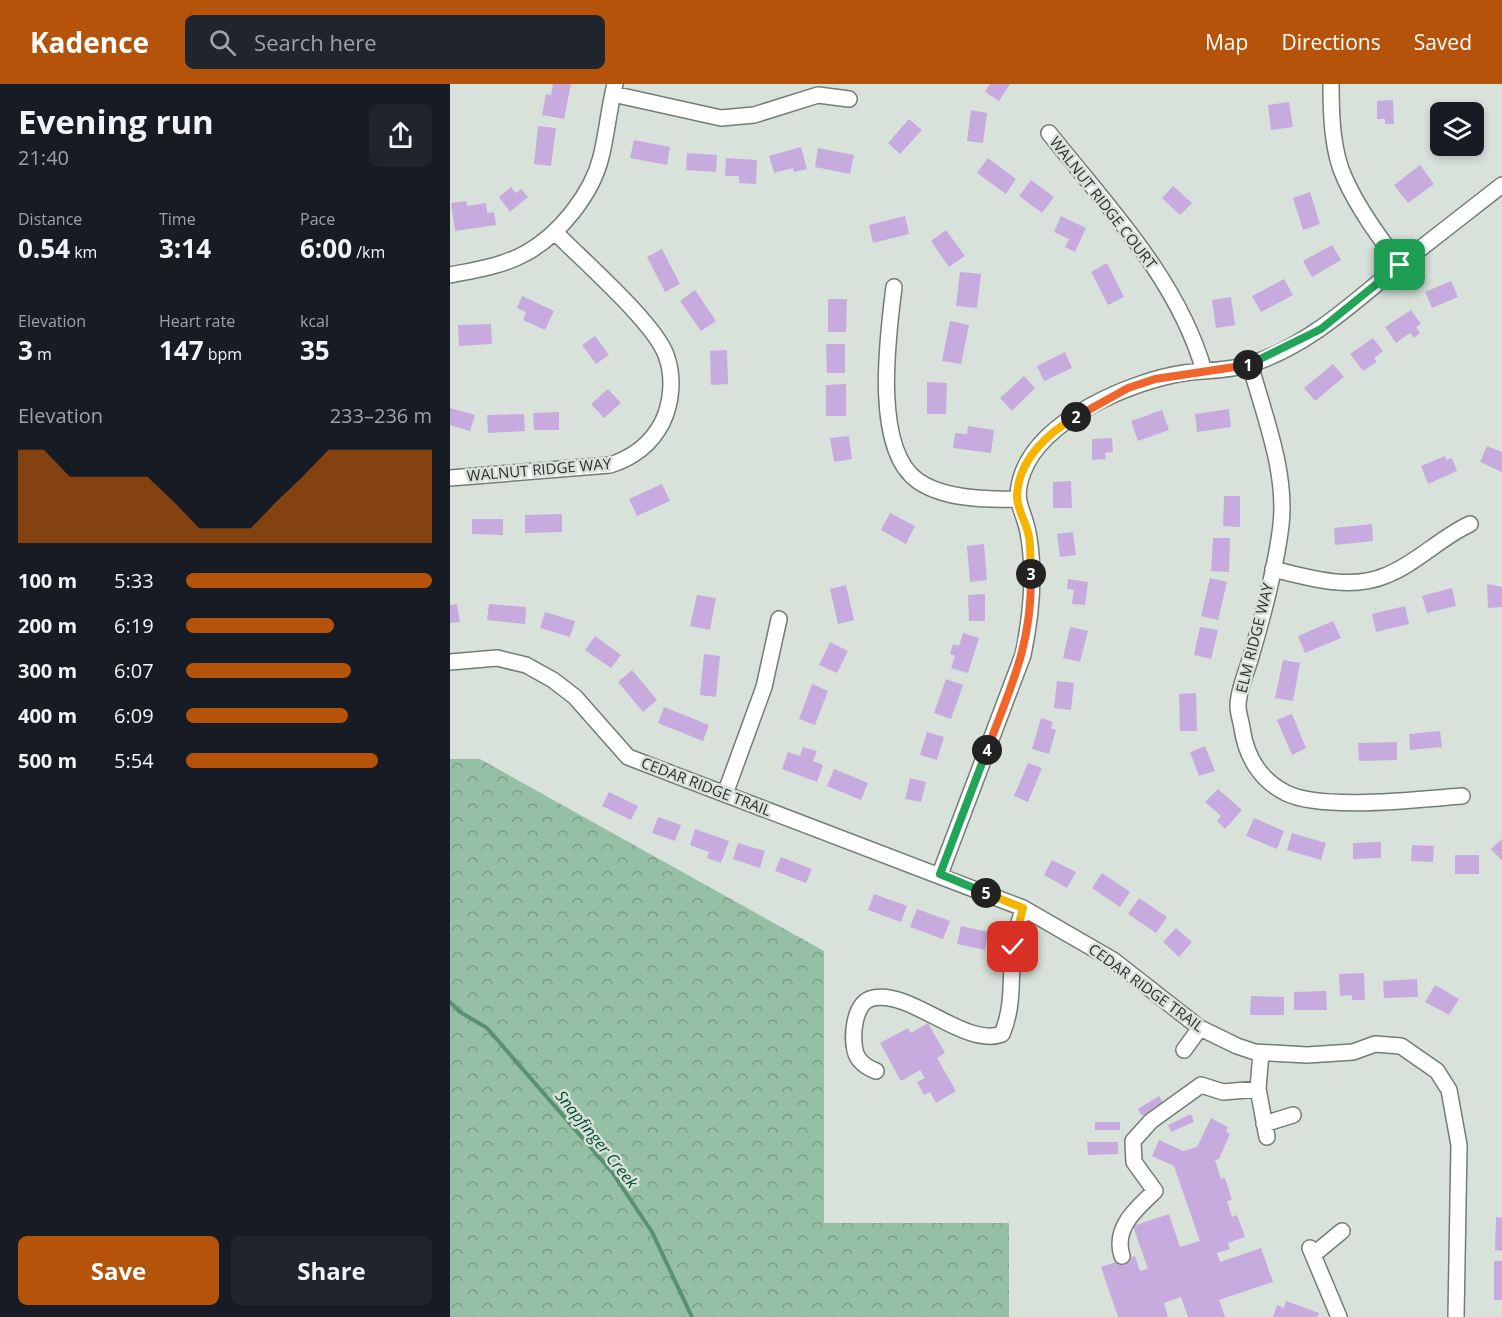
<!DOCTYPE html>
<meta charset="utf-8">
<style>
body{margin:0;font-family:"Open Sans",sans-serif;background:#20242c;color:#f1f3f6;height:100vh;display:flex;flex-direction:column;font-size:22px;white-space:nowrap}
*{box-sizing:border-box;margin:0}
p{font-size:20px;color:#9ea1a6}
.icon{flex:none;width:33px;height:33px;fill:none;stroke:currentColor;stroke-width:2;stroke-linecap:round;stroke-linejoin:round}
.map{position:relative;flex:1;overflow:hidden}
.sheet{display:flex;flex-direction:column;background:#171b24;width:450px}
.sheet>*{flex:none}
.tools{position:absolute;left:980px;top:18px;display:grid;gap:12px}
.tools a{display:grid;place-items:center;width:54px;height:54px;border-radius:9px;background:#171b24;box-shadow:0 3px 9px #0003;font-size:30px}
.pin{position:absolute;display:grid;place-items:center;width:51px;height:51px;color:#fff;margin:-26px;border-radius:12px;box-shadow:0 3px 9px #0006}
.km{position:absolute;width:30px;height:30px;margin:-15px;border-radius:50%;background:#222;color:#fff;font-size:16px;line-height:30px;text-align:center}
.round{display:grid;place-items:center;flex:none;width:63px;height:63px;border-radius:9px;background:#20242c}
.summary{display:flex;align-items:center;justify-content:space-between;height:102px;padding:0 18px}
h1{font-size:33px;font-weight:700;line-height:45px}
.metrics{display:grid;grid-template-columns:repeat(3,1fr);gap:9px;height:102px;padding:6px 18px}
.metrics div{display:grid;align-content:center}
.metrics b{font-size:26px;font-weight:700}
.metrics small{font-size:16px;font-weight:400}
.metrics p{font-size:16px}
.chart{height:168px;padding:12px 18px}
.chart p{display:flex;justify-content:space-between}
.chart svg{width:100%;height:108px;margin-top:6px;fill:#b45309;opacity:.7}
.primary-button{display:flex;gap:12px;margin-top:auto;padding:12px 18px}
.primary-button a{flex:1;height:69px;border-radius:9px;background:#b45309;color:#fff;font-size:24px;font-weight:700;line-height:69px;text-align:center}
.primary-button a+a{background:#20242c;color:#f1f3f6}
ul{padding:0 18px;list-style:none;font-size:20px}
li{display:grid;grid-template-columns:96px 72px 1fr;align-items:center;height:45px}
li i{height:15px;border-radius:8px;background:#b45309}
header{display:flex;align-items:center;gap:36px;box-sizing:border-box;height:84px;padding:0 30px;background:#b45309;color:#fff}
header strong{font-size:28px}
nav{display:flex;gap:33px;margin-inline-start:auto;font-size:21px}
.search{width:420px;height:54px;background:#20242c;display:flex;align-items:center;gap:15px;box-sizing:border-box;padding:0 21px;border-radius:9px;color:#9ea1a6;font-size:22px}
main{display:flex;flex:1;min-height:0}
.map>svg:first-child{display:block}
.forest{fill:url(#forest-crowns)}
.lines{fill:none;stroke-linecap:round;stroke-linejoin:round}
.stream{stroke:#5a9170;stroke-width:4}
.building{fill:#c8abde}
.minor-casing{stroke:#737d77;stroke-width:18}
.minor{stroke:#fff;stroke-width:15}
.split-1-casing{stroke:#fff;stroke-width:12}
.split-2-casing{stroke:#fff;stroke-width:12}
.split-3-casing{stroke:#fff;stroke-width:12}
.split-4-casing{stroke:#fff;stroke-width:12}
.split-5-casing{stroke:#fff;stroke-width:12}
.split-6-casing{stroke:#fff;stroke-width:12}
.split-1{stroke:#22a559;stroke-width:8}
.split-2{stroke:#f0652b;stroke-width:8}
.split-3{stroke:#f5b400;stroke-width:8}
.split-4{stroke:#f0652b;stroke-width:8}
.split-5{stroke:#22a559;stroke-width:8}
.split-6{stroke:#f5b400;stroke-width:8}
.labels{text-anchor:middle;stroke-width:5;stroke-linejoin:round;paint-order:stroke}
.street-label{font-size:15px;fill:#2d302e;stroke:#d8e2db}
.water-label{font-size:16px;font-style:italic;fill:#004a2b;stroke:#d8e2db}
</style>
<header>
<strong>Kadence</strong>
<div class="search"><svg class="icon" aria-label="search" viewBox="0 0 24 24"><circle cx="10" cy="10" r="6"/><path d="M15 15l6 6"/></svg>Search here</div>
<nav><a>Map</a><a>Directions</a><a>Saved</a></nav>
</header>
<main>
<section class="sheet">
<div class="summary"><div><h1>Evening run</h1><p>21:40</p></div><a class="round"><svg class="icon" aria-label="share" viewBox="0 0 24 24"><path d="M12 15V3M7 8l5-5 5 5M5 13v7h14v-7"/></svg></a></div>
<div class="metrics">
<div><p>Distance</p><b>0.54<small> km</small></b></div>
<div><p>Time</p><b>3:14</b></div>
<div><p>Pace</p><b>6:00<small> /km</small></b></div>
</div>
<div class="metrics">
<div><p>Elevation</p><b>3<small> m</small></b></div>
<div><p>Heart rate</p><b>147<small> bpm</small></b></div>
<div><p>kcal</p><b>35</b></div>
</div>
<div class="chart"><p><span>Elevation</span>233–236 m</p>
<svg viewBox="0 0 160 44" preserveAspectRatio="none"><path d="M0 44V6L10 6L20 17L30 17L40 17L50 17L60 27L70 38L80 38L90 38L100 27L110 17L120 6L130 6L140 6L150 6L160 6V44z"/></svg>
</div>
<ul>
<li><b>100 m</b>5:33<i style="width:100%"></i></li>
<li><b>200 m</b>6:19<i style="width:60%"></i></li>
<li><b>300 m</b>6:07<i style="width:67%"></i></li>
<li><b>400 m</b>6:09<i style="width:66%"></i></li>
<li><b>500 m</b>5:54<i style="width:78%"></i></li>
</ul>
<div class="primary-button"><a>Save</a><a>Share</a></div>
</section>
<div class="map">
<svg width="1052" height="1233" viewBox="0 0 1052 1233">
<defs>
<pattern id="forest-crowns" width="20" height="18" patternUnits="userSpaceOnUse" patternTransform="scale(1.5)"><rect width="20" height="18" fill="#95c0a5"/><path d="M2 6a3 3 0 1 1 6 0M12 15a3 3 0 1 1 6 0" fill="none" stroke="#7a9c87"/></pattern>
</defs>
<rect width="100%" height="100%" fill="#d8e2db"/>
<path class="forest" d="M0,675H30L374,867V1139H559V1233H0Z"/>
<g class="lines">
<path class="stream" d="M0,918L10,928L37,944L162,1088L202,1148L242,1233"/>
</g>
<path class="building" d="M103,0H121L114,35L92,31L96,10L101,11Z
M540,0H560L549,17L535,8Z
M943,16L944,40H935V35H927V17Z
M839,18L843,43L821,46L818,21Z
M521,26L537,29L533,59L517,57Z
M459,35L472,46L450,70L438,59Z
M88,42L106,44L101,82L84,80Z
M184,56L220,63L217,81L180,74Z
M351,63L357,85L344,88L343,84L324,89L319,72Z
M368,64L404,71L400,90L365,83Z
M237,69L267,71L266,88L236,86Z
M276,74L307,76L306,100L289,99V92H275Z
M538,74L566,95L556,110L527,89Z
M970,81L984,100L958,119L944,101Z
M581,96L604,113L592,129L569,112Z
M723,102L742,119L730,131L712,114Z
M61,103L66,109L71,105L78,113L60,128L49,113Z
M860,108L870,140L853,146L843,114Z
M16,117L17,122L36,119L37,129L44,128L46,141L5,147L1,119Z
M455,132L459,150L423,159L419,141Z
M611,132L636,144L625,168L615,163L619,155L604,148Z
M496,146L515,172L499,183L481,157Z
M882,161L891,176L862,193L853,177Z
M212,165L230,200L215,208L197,173Z
M657,179L674,213L658,221L641,188Z
M510,188L531,190L527,224L506,222Z
M834,195L843,211L811,228L802,212Z
M1001,197L1008,213L982,224L975,208Z
M245,206L266,237L251,247L230,217Z
M72,212L104,227L95,246L73,236L76,228L67,224Z
M781,213L785,241L766,244L762,216Z
M378,215H397L396,248H378Z
M961,226L971,240L966,243L970,249L964,254L960,249L946,259L935,243Z
M500,237L519,241L511,280L492,277Z
M41,240L42,260L9,262L8,241Z
M145,252L159,271L146,280L132,261Z
M923,254L933,267L924,274L927,278L913,287L900,270Z
M376,260H395V289H377Z
M277,266L278,300L261,301L260,267Z
M615,268L622,284L594,297L587,282Z
M883,280L894,293L865,317L854,304Z
M574,292L585,304L562,327L550,314Z
M477,298L497,299L496,330H477Z
M396,300V332H376V301Z
M158,305L171,319L154,334L141,320Z
M0,324L25,331L20,347L0,341Z
M779,325L781,343L747,348L745,330Z
M712,326L719,346L688,357L681,337Z
M109,328V346H84L83,329Z
M74,330L75,347L38,349L37,331Z
M518,342L544,346L541,369L503,364L505,349L517,350Z
M399,352L402,375L384,378L380,354Z
M662,354L663,368L655,369L656,375L642,376V355Z
M1037,362L1052,368V388L1030,378Z
M995,372L996,376L1002,374L1007,387L978,400L971,382Z
M621,397L622,424H603V398Z
M212,400L220,417L187,432L179,415Z
M774,412H790V443L773,442Z
M440,429L465,442L456,460L431,446Z
M112,430V448L75,449V431Z
M22,435H53V451L22,450Z
M922,440L923,457L885,461L884,444Z
M623,448L626,471L610,473L607,450Z
M763,454H780L779,488L761,487Z
M534,460L537,496L520,498L517,462Z
M760,494L777,498L768,536L751,532Z
M618,495L638,498L635,521L622,520L624,506L617,505Z
M1037,500L1052,503V523L1038,524Z
M396,501L404,536L388,540L380,505Z
M1002,504L1006,522L977,529L972,512Z
M535,510V537H519L518,511Z
M247,511L266,514L260,546L240,542Z
M7,520L10,538L0,539V521Z
M39,520L76,523L75,540L37,536Z
M955,522L959,540L926,548L922,530Z
M95,528L125,537L120,553L90,544Z
M883,537L891,554L855,569L848,552Z
M620,543L638,547L630,578L613,574Z
M750,543L768,546L761,575L744,571Z
M513,549L529,554L518,589L501,584L505,572L500,570L503,560L509,562Z
M145,552L171,571L161,584L135,566Z
M380,558L398,567L387,589L369,581Z
M254,570L270,572L266,613L250,611Z
M833,576L850,579L843,617L825,614Z
M182,586L207,616L193,628L168,598Z
M496,595L513,601L501,635L484,629Z
M607,597L624,599L621,626L604,624Z
M362,600L378,607L365,641L349,635Z
M746,609L747,647H730L729,610Z
M214,623L259,641L253,657L208,639Z
M842,630L856,664L842,671L827,636Z
M591,634L603,638L601,644L606,646L599,670L582,665Z
M990,647L992,663L960,666L959,650Z
M477,648L494,653L487,676L470,671Z
M947,658V676L909,677L908,659Z
M755,662L765,687L749,692L740,668Z
M353,663L367,667L363,677L373,681L367,698L332,685L338,668L350,672Z
M578,679L592,684L578,718L564,712Z
M384,685L418,699L411,716L377,702Z
M460,694L476,698L471,718L455,715Z
M768,705L792,726L775,745L767,737L771,732L755,718Z
M159,708L188,722L181,736L152,722Z
M208,733L231,741L225,757L202,749Z
M804,734L834,747L827,765L796,752Z
M245,745L279,757L271,779L257,774L259,768L240,761Z
M842,749L876,759L871,776L837,766Z
M1052,755V777L1041,765Z
M931,758V774L903,775V759Z
M288,759L315,767L310,784L283,775Z
M962,761L984,762L983,778L961,777Z
M1005,771H1029V790H1005Z
M331,773L362,785L356,799L325,787Z
M602,776L626,788L617,804L594,791Z
M652,789L680,808L670,823L642,804Z
M424,810L457,822L451,838L418,826Z
M689,814L717,833L706,849L678,830Z
M467,825L500,837L493,855L460,843Z
M511,842L538,848L535,866L507,860Z
M726,844L742,858L729,873L713,858Z
M914,889L915,916H902V911L890,912L889,890Z
M967,895L968,913L934,914L933,897Z
M985,901L1009,915L999,931L975,918Z
M876,907L877,926H844V908Z
M801,912L834,913V931H800Z
M478,939L495,969L487,974L506,1007L486,1019L480,1008L474,1011L467,998L475,994L470,986L451,997L430,959L458,944L461,949Z
M709,1012L713,1019L692,1032L688,1025Z
M741,1030L744,1038L721,1048L718,1041Z
M761,1034L778,1043L776,1048L780,1050L769,1075L765,1076L771,1095L775,1094L782,1116L777,1117L782,1133L787,1131L795,1153L778,1159L780,1165L767,1169L770,1178L811,1164L823,1198L769,1216L775,1233H738L731,1213L714,1219L718,1233H668L651,1183L685,1172L690,1187L698,1185L683,1142L719,1130L730,1163L750,1157L724,1082L702,1072L709,1056L733,1067L747,1063Z
M645,1038H670V1046H645Z
M637,1058H668V1070L638,1071Z
M1046,1133L1052,1134V1167L1045,1166Z
M1044,1177H1052V1216H1044Z
M836,1217L869,1229L867,1233H823L827,1221L834,1224Z"/>
<g class="lines">
<defs>
<path id="minor" d="M881,0C881,30 882,68 895,95C909,126 930,154 950,181
M163,10L271,34L304,31L368,11L399,15
M599,49C657,122 728,195 754,287
M0,191C25,186 53,182 76,169C109,151 142,110 151,73C157,49 159,24 165,0
M444,203C438,251 422,365 468,397C494,415 536,416 567,415
M800,280C814,331 837,388 831,441C826,483 814,528 802,569C798,585 788,605 788,622C788,629 791,637 792,644C796,672 810,696 836,709C872,727 971,715 1012,712
M0,394L160,381C182,374 201,360 212,339C222,319 224,292 216,271C204,238 132,176 105,148
M823,485C859,494 901,507 937,491C967,479 991,453 1020,440
M0,578L47,574L76,581L103,596L125,613L178,673L573,824L663,876L750,944L787,962L805,968L857,971L903,968L925,960L951,962L987,987L999,1006L1009,1061L1006,1233
M275,710L314,603L329,535
M490,790L573,571C581,533 585,492 579,454C575,424 561,420 573,388C593,335 681,297 734,289C755,286 780,287 801,280C860,261 905,217 952,179C985,153 1019,127 1052,101
M734,966L750,944
M811,969L808,1005L817,1053
M426,987C418,984 410,980 406,970C401,955 403,918 423,914C462,906 515,964 552,950C564,922 560,895 563,865C564,852 570,837 573,824
M814,1040L843,1031
M860,1164L889,1233
M863,1171L892,1147
M672,1172C663,1144 686,1125 705,1107L684,1078L683,1057L701,1037L751,1001L773,1008L808,1005"/>
</defs>
<use href="#minor" class="minor-casing"/>
<use href="#minor" class="minor"/>
</g>
<g class="lines">
<defs>
<path id="split-1" d="M798,281L871,245L950,181"/>
<path id="split-2" d="M626,333L678,304L705,295L798,281"/>
<path id="split-3" d="M581,490C580,478 581,465 579,453C577,439 567,426 567,412C568,377 597,349 626,333"/>
<path id="split-4" d="M537,666C561,602 582,561 581,490"/>
<path id="split-5" d="M536,809L490,790L537,666"/>
<path id="split-6" d="M536,809L573,824L563,863"/>
</defs>
<use href="#split-1" class="split-1-casing"/>
<use href="#split-2" class="split-2-casing"/>
<use href="#split-3" class="split-3-casing"/>
<use href="#split-4" class="split-4-casing"/>
<use href="#split-5" class="split-5-casing"/>
<use href="#split-6" class="split-6-casing"/>
<use href="#split-1" class="split-1"/>
<use href="#split-2" class="split-2"/>
<use href="#split-3" class="split-3"/>
<use href="#split-4" class="split-4"/>
<use href="#split-5" class="split-5"/>
<use href="#split-6" class="split-6"/>
</g>
<g class="labels">
<g class="street-label">
<text transform="translate(653 119) rotate(52)" y="5">WALNUT RIDGE COURT</text>
<text transform="translate(89 386) rotate(-5)" y="5">WALNUT RIDGE WAY</text>
<text transform="translate(805 554) rotate(-76)" y="5">ELM RIDGE WAY</text>
<text transform="translate(256 703) rotate(21)" y="5">CEDAR RIDGE TRAIL</text>
<text transform="translate(696 904) rotate(36)" y="5">CEDAR RIDGE TRAIL</text>
</g>
<g class="water-label">
<text transform="translate(147 1055) rotate(51)" y="6">Snapfinger Creek</text>
</g>
</g>
</svg>
<div class="tools">
<a><svg class="icon" aria-label="layers" viewBox="0 0 24 24"><path d="M12 4l9 5-9 5-9-5zM3 14l9 5 9-5"/></svg></a>
</div>
<div class="pin" style="left:950px;top:181px;background:#1e9e55"><svg class="icon" aria-label="arrive" viewBox="0 0 24 24"><path d="M6 21V4h12l-3 4 3 4H6"/></svg></div>
<div class="pin" style="left:563px;top:863px;background:#d93025"><svg class="icon" aria-label="check" viewBox="0 0 24 24"><path d="M5 12l5 5 9-10"/></svg></div>
<b class="km" style="left:798px;top:281px">1</b>
<b class="km" style="left:626px;top:333px">2</b>
<b class="km" style="left:581px;top:490px">3</b>
<b class="km" style="left:537px;top:666px">4</b>
<b class="km" style="left:536px;top:809px">5</b>
</div>
</main>
